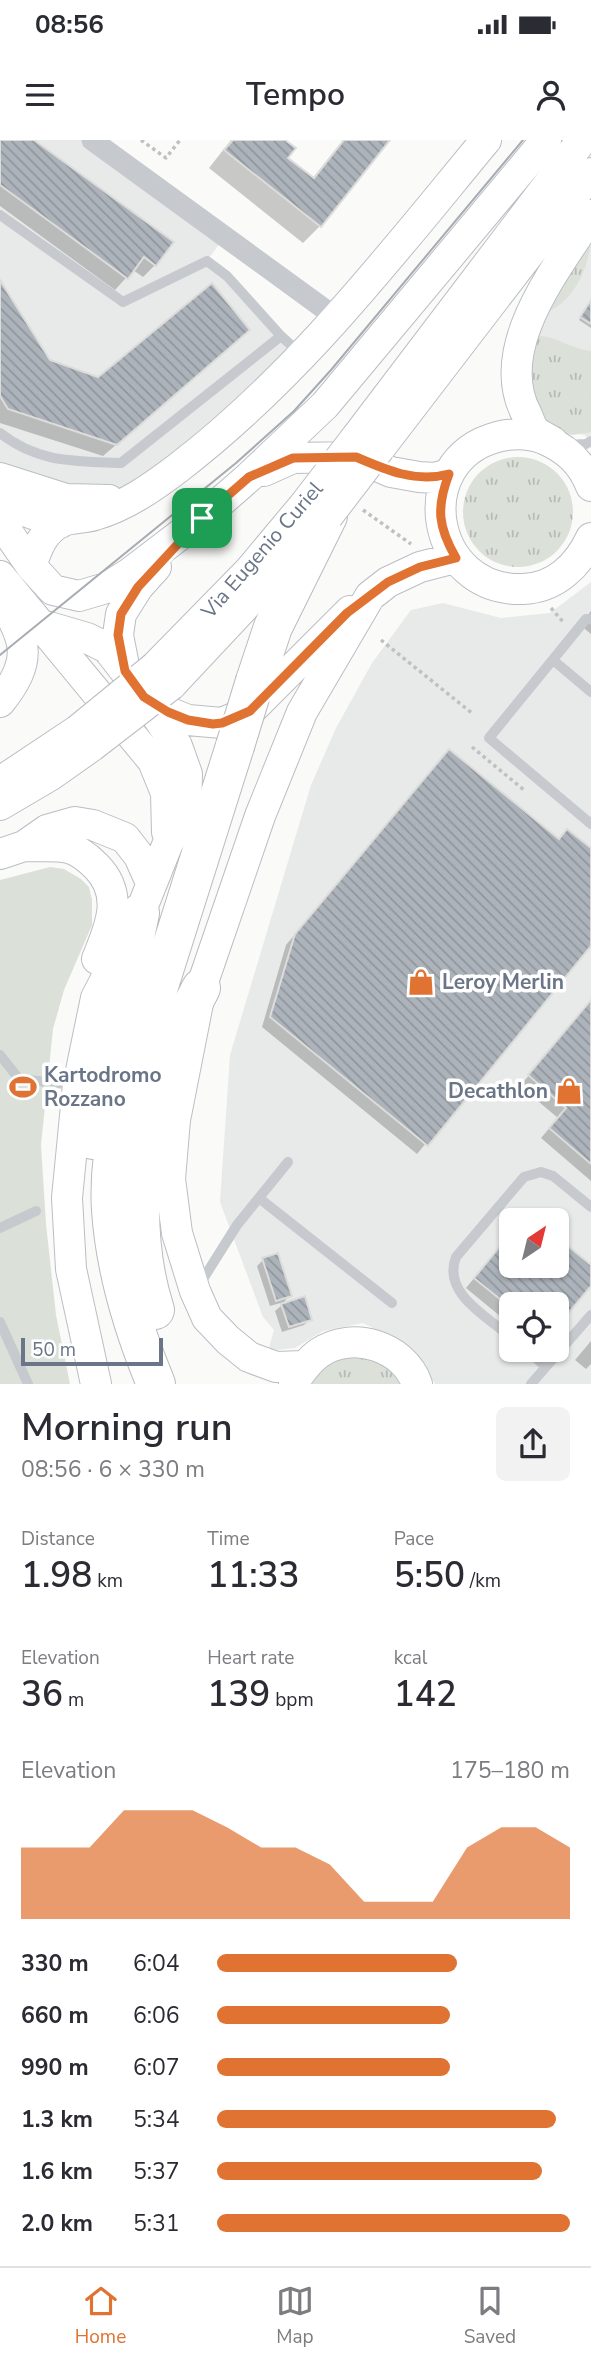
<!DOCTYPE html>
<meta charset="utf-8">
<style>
body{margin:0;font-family:"Nunito Sans",sans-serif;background:#f2f2f3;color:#2b2b33;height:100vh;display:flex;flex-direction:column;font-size:26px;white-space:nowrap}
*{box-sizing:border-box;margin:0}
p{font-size:23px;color:#7c7c81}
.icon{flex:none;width:38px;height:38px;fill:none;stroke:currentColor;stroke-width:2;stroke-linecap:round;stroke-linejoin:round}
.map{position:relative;height:1244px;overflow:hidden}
.drawer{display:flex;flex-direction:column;background:#fff;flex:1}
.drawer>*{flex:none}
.needle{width:46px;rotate:35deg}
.tools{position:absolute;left:499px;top:1068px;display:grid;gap:14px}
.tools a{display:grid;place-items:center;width:70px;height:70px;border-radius:10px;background:#fff;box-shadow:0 2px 5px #0004;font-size:35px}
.scale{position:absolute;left:21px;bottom:18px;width:142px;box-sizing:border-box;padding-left:7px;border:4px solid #6a7688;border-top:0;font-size:19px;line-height:24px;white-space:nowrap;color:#6a7688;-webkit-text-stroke:5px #fff;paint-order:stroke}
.pin{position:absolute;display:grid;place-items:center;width:60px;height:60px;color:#fff;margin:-30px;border-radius:14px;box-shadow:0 4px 10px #0006}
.round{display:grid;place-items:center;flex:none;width:74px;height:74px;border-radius:10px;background:#f2f2f3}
.overview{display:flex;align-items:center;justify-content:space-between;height:119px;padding:0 21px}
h1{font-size:38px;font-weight:600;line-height:52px}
.figures{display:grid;grid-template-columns:repeat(3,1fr);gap:10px;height:119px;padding:7px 21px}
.figures div{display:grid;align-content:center}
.figures b{font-size:35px;font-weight:600}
.figures small{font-size:19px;font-weight:400}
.figures p{font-size:19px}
.chart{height:196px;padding:14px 21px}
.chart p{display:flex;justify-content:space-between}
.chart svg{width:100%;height:126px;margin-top:7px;fill:#e07232;opacity:.7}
ul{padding:0 21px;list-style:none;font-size:23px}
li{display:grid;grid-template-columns:112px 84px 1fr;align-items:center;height:52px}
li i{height:18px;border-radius:9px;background:#e07232}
.status{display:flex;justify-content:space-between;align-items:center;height:49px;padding:0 35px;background:#fff;direction:ltr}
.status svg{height:19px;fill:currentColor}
header{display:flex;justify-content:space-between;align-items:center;height:91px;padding:0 21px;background:#fff;font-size:32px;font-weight:600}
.menu{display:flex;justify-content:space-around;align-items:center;height:98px;border-top:2px solid #e1e1e2;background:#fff;font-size:19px;color:#7c7c81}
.menu a{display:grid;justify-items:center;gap:4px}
.menu .selected{color:#e07232}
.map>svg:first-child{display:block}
.built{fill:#e8e9e9;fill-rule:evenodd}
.grass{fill:url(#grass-tufts)}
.pitch{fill:#dbe1d9}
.shadow{fill:#0003}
.building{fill:url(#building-back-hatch);stroke:#dcdcda;stroke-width:2}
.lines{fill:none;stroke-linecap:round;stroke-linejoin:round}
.secondary-casing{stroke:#babec4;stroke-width:32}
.highway-casing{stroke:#b9bbbf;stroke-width:40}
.path{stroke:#bec0c3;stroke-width:3.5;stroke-dasharray:3.5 3.5;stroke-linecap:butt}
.lane{stroke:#c6c9cd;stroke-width:10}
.street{stroke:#c6c9cd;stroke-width:21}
.secondary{stroke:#fff;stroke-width:30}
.highway{stroke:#fff;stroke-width:38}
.tram{stroke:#a7abb2;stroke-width:2}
.secondary-bridge-casing{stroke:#babec4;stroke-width:32;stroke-linecap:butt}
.highway-bridge-casing{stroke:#b9bbbf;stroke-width:40;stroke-linecap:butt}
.secondary-bridge{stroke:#fff;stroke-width:30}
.highway-bridge{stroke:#fff;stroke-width:38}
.route-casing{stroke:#fff;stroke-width:14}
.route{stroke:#e07232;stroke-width:9}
.labels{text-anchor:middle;stroke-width:7;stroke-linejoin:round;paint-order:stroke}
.street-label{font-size:21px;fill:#6a7688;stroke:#fff}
.poi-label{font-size:21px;font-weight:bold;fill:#6a7688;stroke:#fff;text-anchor:start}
</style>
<div class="status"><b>08:56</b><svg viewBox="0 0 49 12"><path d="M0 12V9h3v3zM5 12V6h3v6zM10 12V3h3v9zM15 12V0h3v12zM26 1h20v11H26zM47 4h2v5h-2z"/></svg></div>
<header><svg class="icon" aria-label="menu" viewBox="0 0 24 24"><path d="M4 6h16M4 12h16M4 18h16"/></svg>Tempo<svg class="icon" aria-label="person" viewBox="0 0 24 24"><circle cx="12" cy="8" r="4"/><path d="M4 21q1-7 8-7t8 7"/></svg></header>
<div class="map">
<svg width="591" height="1244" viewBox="0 0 591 1244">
<defs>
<pattern id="grass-tufts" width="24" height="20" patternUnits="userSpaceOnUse" patternTransform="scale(1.75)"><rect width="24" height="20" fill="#dbe1d9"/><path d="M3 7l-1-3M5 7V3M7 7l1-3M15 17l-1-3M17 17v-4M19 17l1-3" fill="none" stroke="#b6bbb6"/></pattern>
<pattern id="building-back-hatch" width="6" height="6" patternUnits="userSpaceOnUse" patternTransform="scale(1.75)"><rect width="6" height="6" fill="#adb3ba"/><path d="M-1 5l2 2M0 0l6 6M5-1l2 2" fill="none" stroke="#91969d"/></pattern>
</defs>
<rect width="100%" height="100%" fill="#fafaf8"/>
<path class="built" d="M0,0H92L225,96L207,121L303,216L130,360L0,338Z
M591,95V303L585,295L556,291L527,229L544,169Z
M591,442V1244H435L413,1209L363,1183L323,1191L295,1208L268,1211L274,1190L263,1177L220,1062L230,915L311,645L336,588L372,523L411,470L443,463L501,478L550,473ZM511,1080H556V1125H511ZM511,1164H556V1209H511Z"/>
<path class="grass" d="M591,95C591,123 576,158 550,171L546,169Z
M540,196C558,197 572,209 591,211V292L573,295L560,293L544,282L533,267L528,206L534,198Z
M463 372a55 55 0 1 1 110 0a55 55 0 1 1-110 0Z
M354,1214L392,1227L405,1244H306L334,1218Z"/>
<path class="pitch" d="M50,727L64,729L81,739L89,747L92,760V785L64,850L53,889L41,1005L46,1084L56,1175L70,1244H0V740Z"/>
<path class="shadow" d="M0,0H31L155,125L143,137L133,130L115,150L0,66Z
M231,0H282L286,18L312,39L343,0H388L320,86L303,103L209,28Z
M0,143L49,221L99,239L236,202L103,316L0,283Z
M591,161V188L579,180Z
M591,471V494L580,485Z
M440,620L558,700L591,710V803L417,1014L262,887L286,805Z
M591,861V1041L541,998L558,978L520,946Z
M527,1075L533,1080H523Z
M511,1093V1125L591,1127V1143L556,1164H511V1185L466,1148Z
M263,1120L290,1155L284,1162L270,1166L257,1126Z
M282,1165L310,1179L304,1185L282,1192L275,1171Z
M591,1201V1224L586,1229L575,1220Z"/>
<path class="building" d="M0,0H34L174,102L156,126L144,117L128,139L0,45Z
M233,0H285L296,8L288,18L314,38L344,0H390L321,87L224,10Z
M0,140L50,220L98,237L212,143L250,190L117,305L8,269L0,256Z
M591,160V184L580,177Z
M449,609L559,699L567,689L591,708V806L428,1006L270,877L295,794Z
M591,860V1024L549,988L566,968L528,935Z
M511,1093V1125H556V1096L591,1125V1146L556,1188V1164H511V1168L474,1138Z
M278,1113L292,1156L276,1161L262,1118Z
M305,1156L312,1180L289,1187L281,1164Z"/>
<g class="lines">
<defs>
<path id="secondary" d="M355,299L582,0
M553,302C547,298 539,295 534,290C531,286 529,280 527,275C491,209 556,130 591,75
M380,308L591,33
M264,331L293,318L356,317L391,332L419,337L435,338L449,334
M0,338L66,359L109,360
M591,346C582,323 567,309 544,299C529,293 513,293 497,297C408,321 430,452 523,449C555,448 578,426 591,398
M0,363L60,383
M0,381L31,426L53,450L79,456L106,448L130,433L202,378L249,337L325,265L546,0
M31,426C37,409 42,393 59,383C69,377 84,379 95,375C126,366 153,347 178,328C298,236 390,116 486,0
M156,427L138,447L121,474L118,495L125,531L144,557L168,572L188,580L222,583L250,571L350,471
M0,436L153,621L166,653L167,692
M39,484L87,498L107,508L125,531
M155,527L249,431L305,364
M171,545L305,402
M0,562C32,522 28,501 2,461
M0,642L78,590
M0,665L51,635L92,606
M24,706C38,707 55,705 69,708C80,711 88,718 96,726C125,755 110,787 97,819
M0,714L24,706L47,690L75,682L93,685L125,698L139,716L151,743
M304,1226L276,1227L249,1217L228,1200L207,1178L195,1151L177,1093L170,1039L175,980L201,848L260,676L302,572L370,456L388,442L420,427L455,418
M294,1242C301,1231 308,1221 319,1213C352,1190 404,1206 417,1244
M96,1244L71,1129L67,1058L78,945L96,858L140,773L168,703L186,673L187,634L177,606L144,557"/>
<path id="highway" d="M255,541L273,487L328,376
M93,1000L105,910L131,817L140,773
M155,1170C130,1093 138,989 167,915C176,892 190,870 201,848
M156,1244C133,1189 115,1130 111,1070C106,993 137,916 160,843C185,764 210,685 235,606"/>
</defs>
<use href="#secondary" class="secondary-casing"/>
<use href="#highway" class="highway-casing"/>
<path class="path" d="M141,0L166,18L180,0
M363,370L411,404
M551,468L564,483
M381,500L473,574
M472,607L524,650"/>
<path class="lane" d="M0,75L123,162L207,121L227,136L281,196
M0,293C38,323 74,321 121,323L281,196L301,214
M567,305L586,304L591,301
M591,479H586L489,598L591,684
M553,520L591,552
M0,915L19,939L75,945
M259,1058L392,1163
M0,1088L36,1071
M198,1147L237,1085L288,1022
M0,1182L28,1244
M511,1197C486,1176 442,1153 456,1117L524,1037L541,1032L553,1036L591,1067
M526,1209L546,1227
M531,1244L591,1175"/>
<path class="street" d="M92,0L338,179"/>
<use href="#secondary" class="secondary"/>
<use href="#highway" class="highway"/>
<path class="tram" d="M0,515L236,323L294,271L331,230L523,0"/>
<defs>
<path id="secondary-bridge" d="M305,364L355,299
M328,376L380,308
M78,590L155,527
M92,606L171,545"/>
<path id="highway-bridge" d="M235,606L255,541"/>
</defs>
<use href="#secondary-bridge" class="secondary-bridge-casing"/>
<use href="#highway-bridge" class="highway-bridge-casing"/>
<use href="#secondary-bridge" class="secondary-bridge"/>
<use href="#highway-bridge" class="highway-bridge"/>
</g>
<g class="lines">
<defs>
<path id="route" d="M356,317C386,330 416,343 449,334C436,368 438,387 456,418L420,427L388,442L347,473L250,571L222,583L213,584L188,580L168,572L144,557L125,531L118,495L121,474L138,447L202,378L249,337L293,318Z"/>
</defs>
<use href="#route" class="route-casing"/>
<use href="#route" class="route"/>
</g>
<defs>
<symbol id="shop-bare" viewBox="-9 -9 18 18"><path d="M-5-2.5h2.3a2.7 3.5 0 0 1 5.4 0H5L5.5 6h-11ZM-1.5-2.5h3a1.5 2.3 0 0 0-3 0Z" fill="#e07232" stroke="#fff" stroke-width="2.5" paint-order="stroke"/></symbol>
<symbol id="stadium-bare" viewBox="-9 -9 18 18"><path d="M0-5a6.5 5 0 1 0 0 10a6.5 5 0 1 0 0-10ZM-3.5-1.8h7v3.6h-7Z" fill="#e07232" stroke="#fff" stroke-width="2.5" paint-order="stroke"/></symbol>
</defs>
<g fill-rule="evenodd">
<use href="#shop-bare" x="402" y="823" width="38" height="38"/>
<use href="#stadium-bare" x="4" y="928" width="38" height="38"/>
<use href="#shop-bare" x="550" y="932" width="38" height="38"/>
</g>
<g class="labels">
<g class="street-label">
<text transform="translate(262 410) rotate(-49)" y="7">Via Eugenio Curiel</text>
</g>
<g class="poi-label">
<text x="442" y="849">Leroy Merlin</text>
<text x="44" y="942">Kartodromo<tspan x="44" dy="24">Rozzano</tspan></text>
<text x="548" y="958" text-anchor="end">Decathlon</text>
</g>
</g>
</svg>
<div class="tools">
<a><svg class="needle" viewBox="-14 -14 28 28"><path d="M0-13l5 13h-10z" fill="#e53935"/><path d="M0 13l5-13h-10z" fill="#7c7c81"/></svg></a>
<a><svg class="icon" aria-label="locate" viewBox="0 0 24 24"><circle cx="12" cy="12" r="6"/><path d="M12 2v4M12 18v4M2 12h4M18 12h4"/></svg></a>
</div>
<div class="scale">50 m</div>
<div class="pin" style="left:202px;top:378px;background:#1e9e55"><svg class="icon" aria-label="arrive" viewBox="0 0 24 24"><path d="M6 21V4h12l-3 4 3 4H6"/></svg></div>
</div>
<section class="drawer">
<div class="overview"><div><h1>Morning run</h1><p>08:56 · 6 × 330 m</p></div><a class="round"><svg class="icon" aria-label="share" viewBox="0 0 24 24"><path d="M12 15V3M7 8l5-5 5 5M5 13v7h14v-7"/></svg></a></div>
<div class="figures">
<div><p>Distance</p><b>1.98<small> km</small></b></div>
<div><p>Time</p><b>11:33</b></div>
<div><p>Pace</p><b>5:50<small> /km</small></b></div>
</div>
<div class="figures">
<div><p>Elevation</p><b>36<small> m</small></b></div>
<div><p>Heart rate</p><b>139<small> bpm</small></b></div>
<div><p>kcal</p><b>142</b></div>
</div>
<div class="chart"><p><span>Elevation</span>175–180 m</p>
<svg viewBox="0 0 160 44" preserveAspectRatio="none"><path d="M0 44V19L10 19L20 19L30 6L40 6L50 6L60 12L70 19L80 19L90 25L100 38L110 38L120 38L130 19L140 12L150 12L160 19V44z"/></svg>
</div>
<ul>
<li><b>330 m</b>6:04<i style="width:68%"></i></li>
<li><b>660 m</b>6:06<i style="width:66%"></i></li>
<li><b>990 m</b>6:07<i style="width:66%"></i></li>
<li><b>1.3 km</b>5:34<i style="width:96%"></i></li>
<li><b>1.6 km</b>5:37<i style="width:92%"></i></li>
<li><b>2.0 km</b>5:31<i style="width:100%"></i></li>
</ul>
</section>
<nav class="menu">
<a class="selected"><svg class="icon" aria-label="home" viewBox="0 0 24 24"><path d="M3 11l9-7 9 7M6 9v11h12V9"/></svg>Home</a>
<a><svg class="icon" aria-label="map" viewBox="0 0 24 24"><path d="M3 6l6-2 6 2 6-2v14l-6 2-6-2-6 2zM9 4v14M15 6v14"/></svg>Map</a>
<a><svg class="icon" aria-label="saved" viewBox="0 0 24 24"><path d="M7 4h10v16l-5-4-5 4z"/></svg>Saved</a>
</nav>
